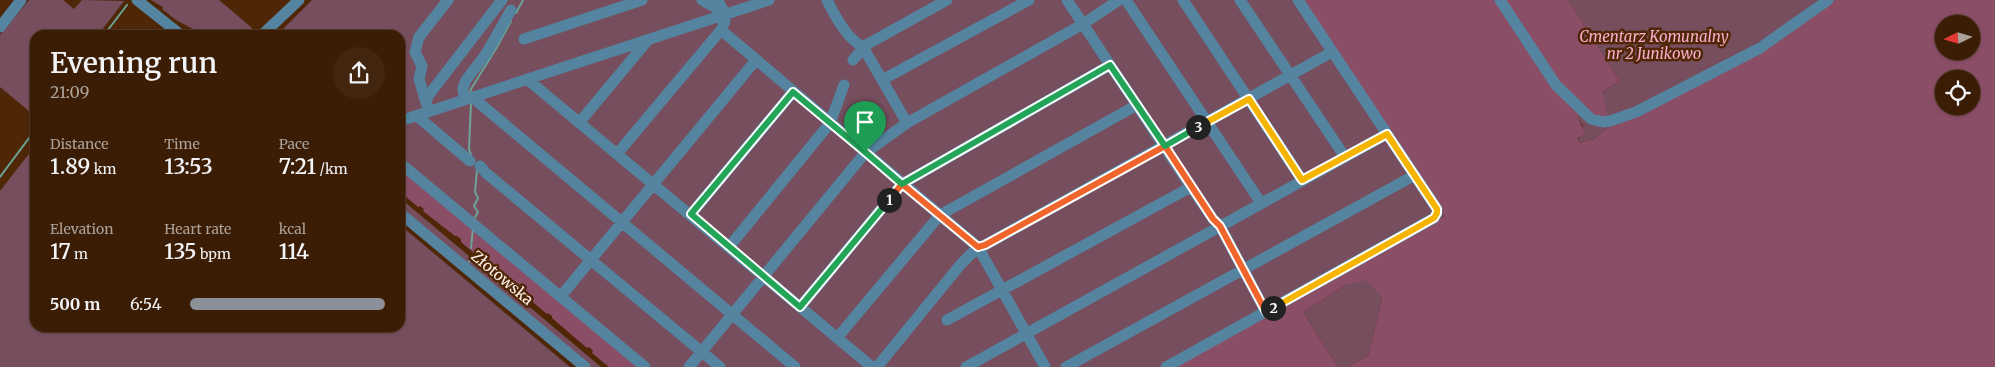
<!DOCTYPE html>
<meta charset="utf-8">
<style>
body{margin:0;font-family:Merriweather,serif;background:#42260f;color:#f1f3f6;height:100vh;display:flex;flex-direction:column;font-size:19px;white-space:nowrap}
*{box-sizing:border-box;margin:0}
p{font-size:16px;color:#aca29a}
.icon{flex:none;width:28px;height:28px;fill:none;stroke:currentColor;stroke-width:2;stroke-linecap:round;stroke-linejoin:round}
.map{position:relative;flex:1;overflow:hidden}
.drawer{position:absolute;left:30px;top:30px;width:375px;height:302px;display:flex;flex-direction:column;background:#3b1d05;border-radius:15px;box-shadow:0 1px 4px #0004,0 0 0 1px #543b27}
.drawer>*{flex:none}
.needle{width:32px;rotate:265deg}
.fabs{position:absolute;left:1935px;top:15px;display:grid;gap:10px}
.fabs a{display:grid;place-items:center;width:45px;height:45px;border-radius:50%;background:#3b1d05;box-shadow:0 1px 4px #0004,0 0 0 1px #543b27;font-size:25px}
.pin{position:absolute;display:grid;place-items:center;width:42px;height:42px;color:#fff;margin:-51px -21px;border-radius:50% 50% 50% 0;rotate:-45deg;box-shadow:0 0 5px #0007}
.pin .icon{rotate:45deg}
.km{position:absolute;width:25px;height:25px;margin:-12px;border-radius:50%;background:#222;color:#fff;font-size:14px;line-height:25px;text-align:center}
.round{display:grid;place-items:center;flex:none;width:52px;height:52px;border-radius:26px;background:#42260f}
.head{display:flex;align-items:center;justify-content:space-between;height:85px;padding:0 20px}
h1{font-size:28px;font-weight:600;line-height:38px}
.stats{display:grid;grid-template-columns:repeat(3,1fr);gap:8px;height:85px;padding:5px 20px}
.stats div{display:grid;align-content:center}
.stats b{font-size:21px;font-weight:600}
.stats small{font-size:14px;font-weight:400}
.stats p{font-size:14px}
ul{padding:0 20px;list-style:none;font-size:16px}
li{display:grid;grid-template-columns:80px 60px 1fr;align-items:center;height:38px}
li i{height:12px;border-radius:6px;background:#8c9099}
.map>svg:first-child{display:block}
.green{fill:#774e5e}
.forest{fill:#8b4e67;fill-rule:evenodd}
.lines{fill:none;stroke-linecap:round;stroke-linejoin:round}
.stream{stroke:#6ba494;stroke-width:2}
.minor{stroke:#54849f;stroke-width:11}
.split-1-casing{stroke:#fff;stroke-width:10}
.split-2-casing{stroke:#fff;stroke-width:10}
.split-3-casing{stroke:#fff;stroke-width:10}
.split-4-casing{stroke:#fff;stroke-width:10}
.split-1{stroke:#22a559;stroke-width:6}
.split-2{stroke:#f0652b;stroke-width:6}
.split-3{stroke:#f5b400;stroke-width:6}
.split-4{stroke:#22a559;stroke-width:6}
.labels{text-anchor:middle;stroke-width:5;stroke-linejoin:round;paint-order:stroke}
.park-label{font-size:15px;font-style:italic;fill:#f9aecb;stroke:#4f2707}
.street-label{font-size:15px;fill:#fcf1eb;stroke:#4f2707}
</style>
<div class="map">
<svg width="1995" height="367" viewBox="0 0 1995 367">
<rect width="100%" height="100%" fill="#4f2707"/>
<path class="green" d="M29,0H63L74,9L82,0L124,1L98,35H35V116L0,87V35Z
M151,0H219L252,28L247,35H204L176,20L162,9L163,7Z
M312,0H1301L1445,216L1172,367H640L400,167V35H287L281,31Z
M1568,0H1818L1777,32L1610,126L1594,139L1581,143L1578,141L1583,126L1578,118V113L1602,92L1620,81Z
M35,146V328H400V225L570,367H0V191Z
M400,198L601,367H590L400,209Z
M1367,279L1382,298L1368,356L1346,367H1338L1303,312L1346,285Z"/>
<path class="forest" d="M1301,0H1568L1620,81L1602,92L1608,119L1578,113V118L1585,133L1578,138V141L1581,143L1594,139L1610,126L1618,124L1832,0H1995V367H1346L1368,356L1382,298L1367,280L1346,285L1303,312L1338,367H1172L1445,216ZM1944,24H1971V51H1944ZM1944,79H1971V106H1944Z
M400,167L640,367H609L592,353L593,351L589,347L587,348L552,318V316L548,313L547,314L511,284V282L507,278L504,279L461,242V239L457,236H455L423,211L424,209L420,206L418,207L400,192Z"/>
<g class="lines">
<path class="stream" d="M516,13L523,0
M104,35L127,5
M498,45L511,21
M470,94L471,89L497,47
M471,155L469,149L471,103
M0,177L35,130
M474,219L478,212L474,206L478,198L475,192L477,170
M471,248L473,228
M469,262L470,258"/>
<path class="minor" d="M137,0L181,35
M702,0L723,12
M827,0C835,16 847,39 863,47L907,123
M1067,0L1191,187L1213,219L1220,226L1266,312
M1126,0L1261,203
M1183,0L1302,180
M1240,0L1345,157
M1500,0L1556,85L1591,119L1603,122L1610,121L1636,112L1760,48L1828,0
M0,27L21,0
M721,30L978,247L1045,367
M262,35L299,0
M524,39L642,0
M853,60L866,45L947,0
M527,79L872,367
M882,80L1029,0
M472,97L795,367
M464,99L463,88L466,80L486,54L511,10
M426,103L428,96L502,0
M426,103L419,79L422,66L415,52L419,37L448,0
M417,116L470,161
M400,121L769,0
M579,123L648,40
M617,154L721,30C729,15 725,13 717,0
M400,163L645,367
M480,166L486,173L720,367
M400,213L585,367
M691,214L793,92
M729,247L830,123L844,85
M561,296L756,60
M800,307L902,184L1110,65
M947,320L1191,187
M837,338L940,215L1137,105
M689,367L865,153L907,123L1083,24L1119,0
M877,367L961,264L978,247L985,245L1332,52
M966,367L1387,134
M1066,367L1415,175
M1166,367L1434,218L1437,213V209L1298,0"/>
</g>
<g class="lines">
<defs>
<path id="split-1" d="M865,152L793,92L691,214L800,307L889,200"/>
<path id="split-2" d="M889,200L902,184L978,247L985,245L1165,146L1213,219L1220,226L1266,312L1273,308"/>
<path id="split-3" d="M1198,127L1249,99L1302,180L1387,134L1437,209V213L1434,218L1273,308"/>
<path id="split-4" d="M865,152L902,184L1110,65L1165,146L1198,127"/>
</defs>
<use href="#split-1" class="split-1-casing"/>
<use href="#split-2" class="split-2-casing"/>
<use href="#split-3" class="split-3-casing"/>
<use href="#split-4" class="split-4-casing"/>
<use href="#split-1" class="split-1"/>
<use href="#split-2" class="split-2"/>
<use href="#split-3" class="split-3"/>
<use href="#split-4" class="split-4"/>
</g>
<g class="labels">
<g class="park-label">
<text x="1654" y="42">Cmentarz Komunalny<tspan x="1654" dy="17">nr 2 Junikowo</tspan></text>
</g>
<g class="street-label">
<text transform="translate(502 278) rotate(40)" y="5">Złotowska</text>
</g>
</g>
</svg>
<div class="fabs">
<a><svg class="needle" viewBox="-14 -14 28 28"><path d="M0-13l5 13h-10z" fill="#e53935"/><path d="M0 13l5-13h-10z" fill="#aca29a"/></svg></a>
<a><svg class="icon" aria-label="locate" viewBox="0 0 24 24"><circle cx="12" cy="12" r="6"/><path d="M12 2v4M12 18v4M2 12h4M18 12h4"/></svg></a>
</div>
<div class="pin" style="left:865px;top:152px;background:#1e9e55"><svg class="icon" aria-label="arrive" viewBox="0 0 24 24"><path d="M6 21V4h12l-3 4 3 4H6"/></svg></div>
<b class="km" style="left:889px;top:200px">1</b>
<b class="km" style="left:1273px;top:308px">2</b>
<b class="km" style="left:1198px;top:127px">3</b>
<section class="drawer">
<div class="head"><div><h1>Evening run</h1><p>21:09</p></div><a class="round"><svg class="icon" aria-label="share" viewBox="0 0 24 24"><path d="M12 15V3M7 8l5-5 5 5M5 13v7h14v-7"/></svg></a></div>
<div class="stats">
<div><p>Distance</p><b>1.89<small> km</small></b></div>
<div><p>Time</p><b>13:53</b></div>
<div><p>Pace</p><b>7:21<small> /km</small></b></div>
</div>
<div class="stats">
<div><p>Elevation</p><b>17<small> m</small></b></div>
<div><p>Heart rate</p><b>135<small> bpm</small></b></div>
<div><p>kcal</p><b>114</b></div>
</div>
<ul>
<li><b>500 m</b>6:54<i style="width:100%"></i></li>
</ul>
</section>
</div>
